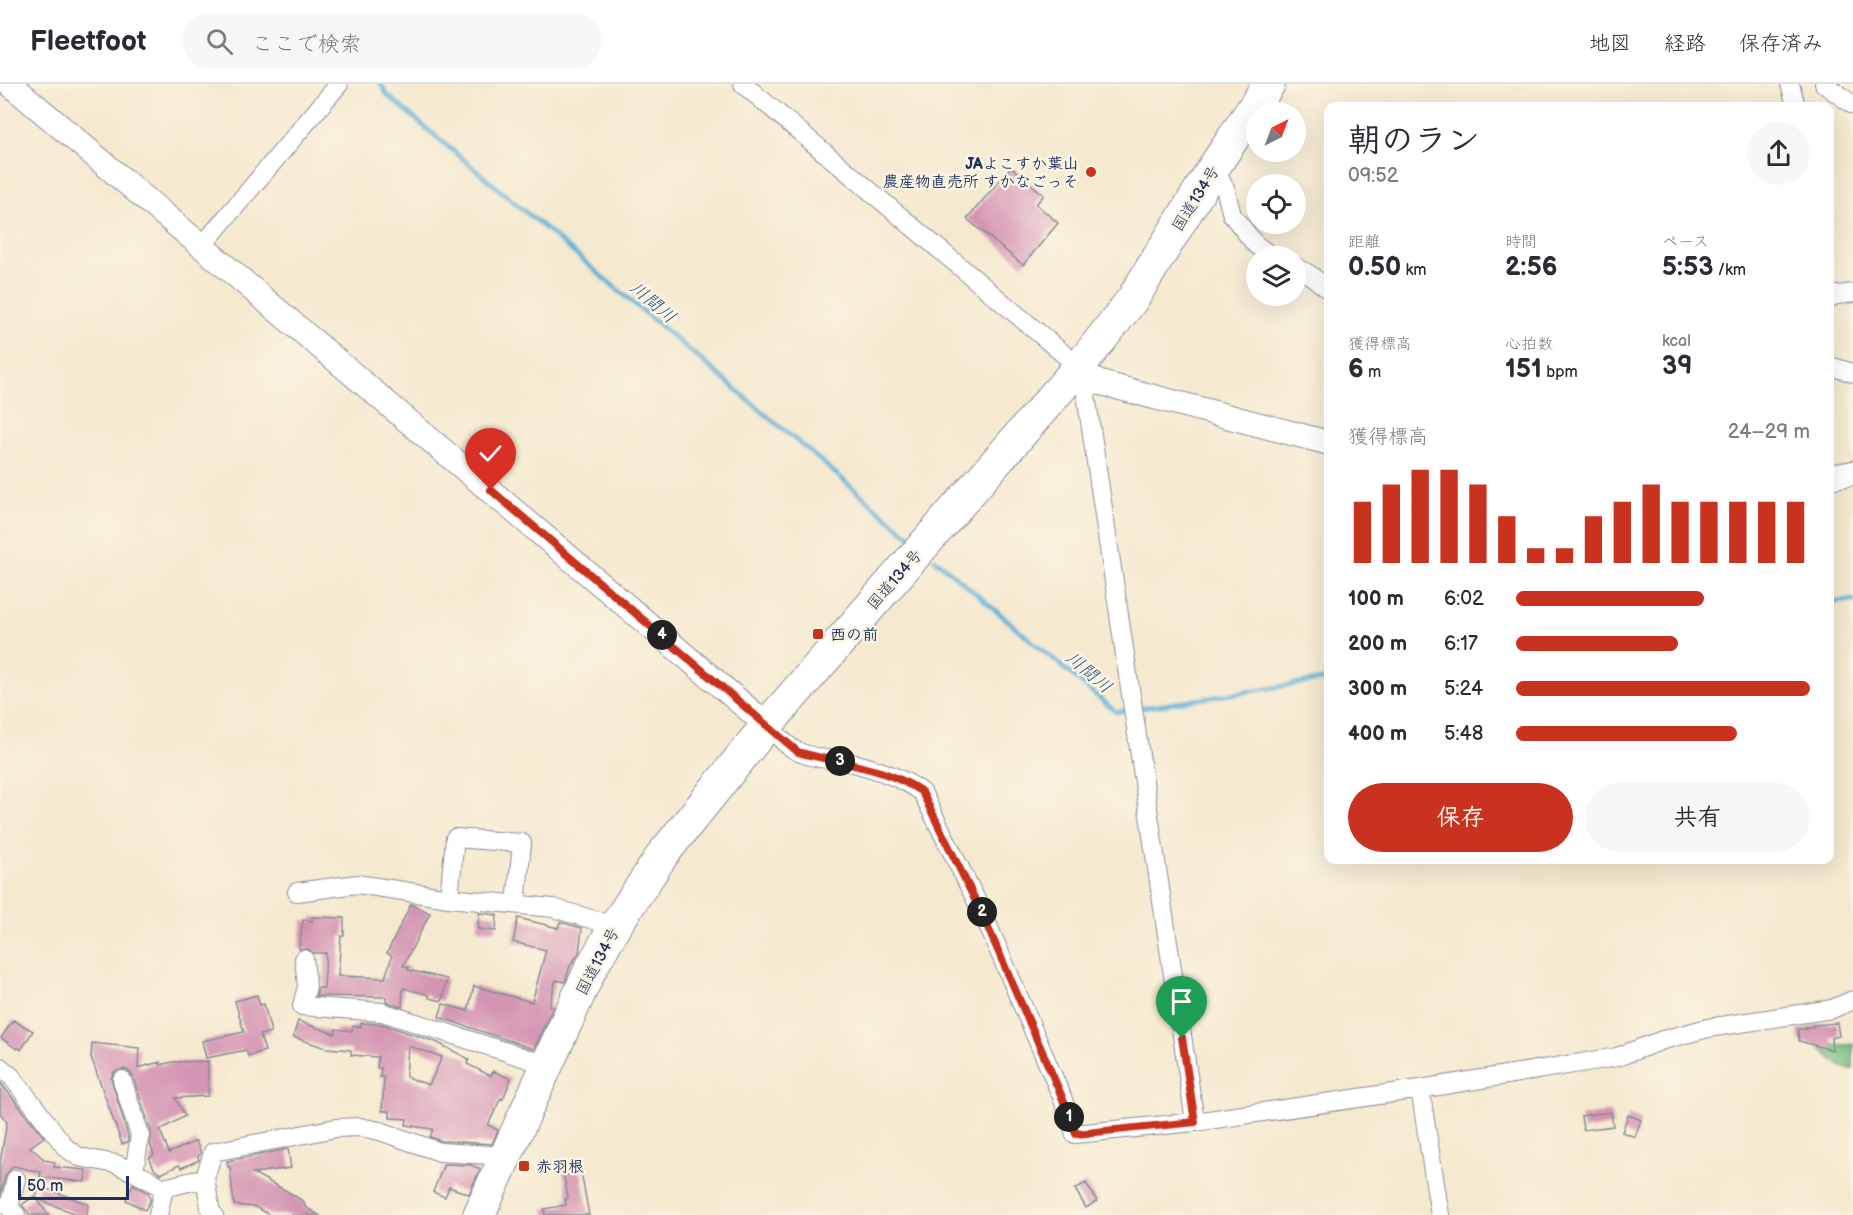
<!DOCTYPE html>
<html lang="ja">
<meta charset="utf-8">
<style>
body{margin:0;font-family:"Balsamiq Sans","Klee One",sans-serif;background:#f7f7f7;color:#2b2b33;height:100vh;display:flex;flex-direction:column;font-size:22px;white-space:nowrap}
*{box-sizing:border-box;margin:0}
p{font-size:20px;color:#7c7c81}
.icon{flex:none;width:33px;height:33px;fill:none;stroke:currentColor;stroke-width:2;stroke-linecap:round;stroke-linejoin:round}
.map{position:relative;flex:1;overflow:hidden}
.sheet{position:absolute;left:1324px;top:18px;width:510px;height:762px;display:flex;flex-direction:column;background:#fff;border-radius:12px;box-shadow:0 6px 24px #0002}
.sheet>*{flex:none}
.needle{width:39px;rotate:42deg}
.tools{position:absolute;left:1246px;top:18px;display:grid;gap:12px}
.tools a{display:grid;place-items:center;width:60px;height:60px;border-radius:50%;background:#fff;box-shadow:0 6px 24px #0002;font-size:30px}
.scale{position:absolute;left:18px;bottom:15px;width:111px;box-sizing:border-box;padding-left:6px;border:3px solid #1b2f5e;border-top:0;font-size:16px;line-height:21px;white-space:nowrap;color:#1b2f5e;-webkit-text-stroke:4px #fcf5e5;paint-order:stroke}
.pin{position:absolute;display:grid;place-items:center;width:51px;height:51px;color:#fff;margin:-62px -26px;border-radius:50% 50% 50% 0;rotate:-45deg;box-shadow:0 0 6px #0007}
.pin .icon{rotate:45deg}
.km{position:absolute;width:30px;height:30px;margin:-15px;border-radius:50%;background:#222;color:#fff;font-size:16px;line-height:30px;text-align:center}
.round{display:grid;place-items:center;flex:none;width:63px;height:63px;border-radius:32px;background:#f7f7f7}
.overview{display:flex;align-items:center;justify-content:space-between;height:102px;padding:0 24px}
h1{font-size:33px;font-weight:700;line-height:45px}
.metrics{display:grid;grid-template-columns:repeat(3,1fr);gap:9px;height:102px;padding:6px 24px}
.metrics div{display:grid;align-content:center}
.metrics b{font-size:26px;font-weight:700}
.metrics small{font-size:16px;font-weight:400}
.metrics p{font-size:16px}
.chart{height:168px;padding:12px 24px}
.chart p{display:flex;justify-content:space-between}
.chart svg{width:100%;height:108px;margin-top:6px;stroke:#c8321e;stroke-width:6}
.action{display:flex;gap:12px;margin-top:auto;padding:12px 24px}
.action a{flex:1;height:69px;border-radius:36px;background:#c8321e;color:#fff;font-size:24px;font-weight:700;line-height:69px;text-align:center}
.action a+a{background:#f7f7f7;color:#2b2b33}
ul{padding:0 24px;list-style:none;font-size:20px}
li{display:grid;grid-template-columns:96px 72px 1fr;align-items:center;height:45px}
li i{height:15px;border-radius:8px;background:#c8321e}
header{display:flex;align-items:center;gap:36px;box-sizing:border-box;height:84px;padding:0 30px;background:#fff;border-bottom:2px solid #e1e1e2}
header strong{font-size:28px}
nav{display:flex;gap:33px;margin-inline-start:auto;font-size:21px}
.search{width:420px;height:54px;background:#f7f7f7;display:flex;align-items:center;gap:15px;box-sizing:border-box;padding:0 21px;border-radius:33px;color:#7c7c81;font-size:22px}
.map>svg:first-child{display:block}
.forest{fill:#7cbd7e;stroke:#4c766e;stroke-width:1.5}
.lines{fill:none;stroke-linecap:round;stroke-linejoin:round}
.stream{stroke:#5cb1d8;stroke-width:4.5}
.building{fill:#d495b3;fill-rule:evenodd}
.street-casing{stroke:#888c96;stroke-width:20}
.secondary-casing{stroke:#888c96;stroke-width:26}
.highway-casing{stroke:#888c96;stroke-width:34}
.street{stroke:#fff;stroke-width:18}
.secondary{stroke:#fff;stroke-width:24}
.highway{stroke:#fff;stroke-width:32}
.route-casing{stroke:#fff;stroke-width:12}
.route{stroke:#c8321e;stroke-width:8}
.poi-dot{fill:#c8321e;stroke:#fcf5e5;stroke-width:2}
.labels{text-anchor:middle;stroke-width:5;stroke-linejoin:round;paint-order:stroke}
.poi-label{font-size:16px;font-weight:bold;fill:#1b2f5e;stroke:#fcf5e5;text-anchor:start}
.street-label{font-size:16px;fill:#1b2f5e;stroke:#fcf5e5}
.water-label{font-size:18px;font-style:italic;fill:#2e5683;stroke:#fcf5e5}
</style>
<header>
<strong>Fleetfoot</strong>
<div class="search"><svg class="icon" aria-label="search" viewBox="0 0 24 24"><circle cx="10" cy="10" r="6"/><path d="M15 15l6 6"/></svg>ここで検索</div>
<nav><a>地図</a><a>経路</a><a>保存済み</a></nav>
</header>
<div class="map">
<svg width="1853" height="1131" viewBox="0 0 1853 1131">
<rect width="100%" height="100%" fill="#fcf5e5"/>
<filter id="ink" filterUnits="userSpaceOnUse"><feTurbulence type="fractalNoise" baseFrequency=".0167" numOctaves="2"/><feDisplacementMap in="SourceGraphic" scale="12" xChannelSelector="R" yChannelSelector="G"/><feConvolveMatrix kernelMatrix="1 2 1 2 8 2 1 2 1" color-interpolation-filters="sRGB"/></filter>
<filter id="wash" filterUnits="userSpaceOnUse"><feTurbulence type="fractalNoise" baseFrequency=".008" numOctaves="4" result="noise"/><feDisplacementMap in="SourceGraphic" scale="24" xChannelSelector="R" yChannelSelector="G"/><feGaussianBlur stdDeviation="1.35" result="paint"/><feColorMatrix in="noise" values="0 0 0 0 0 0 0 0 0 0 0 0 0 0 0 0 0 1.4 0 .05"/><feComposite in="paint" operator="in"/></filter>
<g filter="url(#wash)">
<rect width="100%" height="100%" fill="#f5e9cf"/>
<path class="forest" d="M1814,959L1846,961L1853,960V985L1841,983Z"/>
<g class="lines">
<path class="stream" d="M381,0L387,11L912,454
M935,475L1116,628L1128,626
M1830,519L1853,516
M1136,625L1329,595"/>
</g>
<g id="blocks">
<path class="building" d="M1011,83L1044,111L1036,120L1058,139L1023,181L967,135Z
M411,820L430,829L403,882L409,883L408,886L447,895L442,917L429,914V911L403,904L402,923L386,918V913L316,912L318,904H324L326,869H313L308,865H299L303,836L312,837V833L344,834V852H341L338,892L385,894L392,872L387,869Z
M479,829L497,831L496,847L478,845Z
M518,834L558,844L560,838L582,844L579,869L570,882L565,898L556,896L549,922L553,923L534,965L439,933L443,920L468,927L474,902L532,918L546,866L513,858Z
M257,911L260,921L264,920L271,948L260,951L265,967L248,972L246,966L206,974L202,957L244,948L235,917Z
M13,936L33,947L21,966L18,963L17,965L1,954Z
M298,937L335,950L336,945L352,947L353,942L361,943V939L382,940L436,958L469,975L467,980L491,992L493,987L511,995L503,1015L501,1014L488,1041L498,1046L492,1060L442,1057L430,1053L433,1045L406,1041L407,1035L390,1034V1027H382L384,993H380L381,984H377L378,973L351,971V966L326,964L293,953ZM408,962L442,973L429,1001L406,993Z
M1837,939L1839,952L1831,954L1832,966L1799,957L1798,945H1807L1806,943H1813V941Z
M92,959L139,964L138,984L160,978V981L172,978L208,977V1012L175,1014L185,1032L160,1046L169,1069L196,1057L201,1069L198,1072L199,1076L181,1084L179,1081L161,1090L155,1086L149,1074L154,1071L150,1060L151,1047L133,993L129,987L124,985L114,988L111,994L128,1052V1058L122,1060L91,973Z
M0,998L44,1053L30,1063L45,1076L55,1078L54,1083L86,1086L85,1098L40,1093L41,1088L13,1082L5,1092L0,1113V1078L7,1038L0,1029Z
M1611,1028L1613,1042L1583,1046L1581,1032Z
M1628,1031L1641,1036L1635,1053L1622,1048Z
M288,1065L291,1084L253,1089L290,1109L304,1118L305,1123L319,1131H270L255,1123L234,1121L230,1083H228L227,1077Z
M444,1080L471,1081L480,1085L469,1110L449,1103L445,1113L433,1108Z
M574,1081L578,1088L580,1087L582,1093L589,1131H545L544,1125L566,1121L565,1115L568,1114L562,1083Z
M1086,1099L1097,1117L1086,1124L1075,1105Z
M133,1100L149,1109L150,1117L145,1126L126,1116Z
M39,1102L88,1120L87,1131H79L37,1115L49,1131H30L22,1121L34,1112L36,1114Z"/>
</g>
</g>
<g filter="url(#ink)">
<use href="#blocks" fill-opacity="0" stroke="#888c96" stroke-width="1.5"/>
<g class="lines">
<defs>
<path id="street" d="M743,0L1079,283
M1790,0L1796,22
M1824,0L1853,21
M1214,83L1225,104L1232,131L1255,160L1271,172
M202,162L339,0
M1296,183L1309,190L1329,206
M1830,215V212L1853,209
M1830,282L1853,289
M1092,294L1086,311L1195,1038
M767,641C777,650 786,663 799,668C816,676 836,675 853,679C877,685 902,694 922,708L983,830L1062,1013L1075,1050L1195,1038L1420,1005L1617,973L1663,956L1708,944L1832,925L1853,916
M297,808L357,800L449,814L553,824L615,842
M449,814L455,754L522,759L516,820
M304,875L307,902L302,922L382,928L547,981
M0,983L12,993L66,1064L79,1073L116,1080L134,1088L164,1104
M122,996L140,1051L134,1088
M1420,1005L1440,1131
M205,1094L211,1129L214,1131
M16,1095L9,1123L16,1131
M158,1131L164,1104L205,1094L213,1068L336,1044L360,1043L380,1047L440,1068L491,1071L503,1076"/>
<path id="secondary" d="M10,0L767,641
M1079,283L1097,298L1329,359
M1830,393L1853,389"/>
<path id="highway" d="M479,1131L590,886L615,842L663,770L767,641L1079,283L1132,216L1214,83L1269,0"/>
</defs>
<use href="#street" class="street-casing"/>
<use href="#secondary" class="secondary-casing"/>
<use href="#highway" class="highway-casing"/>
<use href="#street" class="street"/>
<use href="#secondary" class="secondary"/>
<use href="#highway" class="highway"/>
</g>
</g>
<g class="lines" filter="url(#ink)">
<defs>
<path id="route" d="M491,406L798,668C840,680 884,682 922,708L982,830L1062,1013L1076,1050L1195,1038L1182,954"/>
</defs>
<use href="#route" class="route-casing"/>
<use href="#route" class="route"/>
</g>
<g class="poi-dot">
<circle cx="1091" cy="88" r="6"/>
<rect x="812" y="544" width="12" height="12" rx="3"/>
<rect x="518" y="1076" width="12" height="12" rx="3"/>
</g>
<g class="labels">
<g class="poi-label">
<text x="1079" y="85" text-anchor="end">JAよこすか葉山<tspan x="1079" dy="18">農産物直売所 すかなごっそ</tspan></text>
<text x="830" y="556">西の前</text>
<text x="536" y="1088">赤羽根</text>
</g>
<g class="street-label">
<text transform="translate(1195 114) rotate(-58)" y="6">国道134号</text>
<text transform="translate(894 495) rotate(-49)" y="6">国道134号</text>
<text transform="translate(597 877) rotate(-62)" y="6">国道134号</text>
</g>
<g class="water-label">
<text transform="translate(653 218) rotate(40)" y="6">川間川</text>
<text transform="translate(1089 588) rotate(40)" y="6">川間川</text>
</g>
</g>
</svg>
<div class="tools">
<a><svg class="needle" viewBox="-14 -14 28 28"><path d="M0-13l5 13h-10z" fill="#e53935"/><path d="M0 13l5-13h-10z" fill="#7c7c81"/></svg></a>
<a><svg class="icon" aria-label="locate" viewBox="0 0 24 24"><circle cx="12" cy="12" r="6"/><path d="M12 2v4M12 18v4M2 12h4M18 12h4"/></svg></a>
<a><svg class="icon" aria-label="layers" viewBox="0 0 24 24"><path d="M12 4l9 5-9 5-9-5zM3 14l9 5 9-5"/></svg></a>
</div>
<div class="scale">50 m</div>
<div class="pin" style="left:1182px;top:954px;background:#1e9e55"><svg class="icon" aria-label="arrive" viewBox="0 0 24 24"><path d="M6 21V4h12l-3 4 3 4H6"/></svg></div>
<div class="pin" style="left:491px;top:406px;background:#d93025"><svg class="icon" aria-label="check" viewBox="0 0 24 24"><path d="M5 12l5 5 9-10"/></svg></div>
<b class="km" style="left:1069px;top:1033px">1</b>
<b class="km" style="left:982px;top:828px">2</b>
<b class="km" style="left:840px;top:677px">3</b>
<b class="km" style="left:662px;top:551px">4</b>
<section class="sheet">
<div class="overview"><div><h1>朝のラン</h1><p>09:52</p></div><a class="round"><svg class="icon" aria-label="share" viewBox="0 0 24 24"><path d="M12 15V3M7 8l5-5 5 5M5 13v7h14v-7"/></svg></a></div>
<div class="metrics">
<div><p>距離</p><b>0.50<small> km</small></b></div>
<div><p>時間</p><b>2:56</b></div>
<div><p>ペース</p><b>5:53<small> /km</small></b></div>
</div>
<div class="metrics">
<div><p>獲得標高</p><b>6<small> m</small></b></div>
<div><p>心拍数</p><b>151<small> bpm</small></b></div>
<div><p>kcal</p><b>39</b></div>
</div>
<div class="chart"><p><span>獲得標高</span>24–29 m</p>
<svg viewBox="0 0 160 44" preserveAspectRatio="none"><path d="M5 44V19M15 44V12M25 44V6M35 44V6M45 44V12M55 44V25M65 44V38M75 44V38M85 44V25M95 44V19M105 44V12M115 44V19M125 44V19M135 44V19M145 44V19M155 44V19"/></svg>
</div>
<ul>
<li><b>100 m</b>6:02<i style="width:64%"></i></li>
<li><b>200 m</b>6:17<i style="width:55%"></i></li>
<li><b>300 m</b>5:24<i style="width:100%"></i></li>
<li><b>400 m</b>5:48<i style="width:75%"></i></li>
</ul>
<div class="action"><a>保存</a><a>共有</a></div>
</section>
</div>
